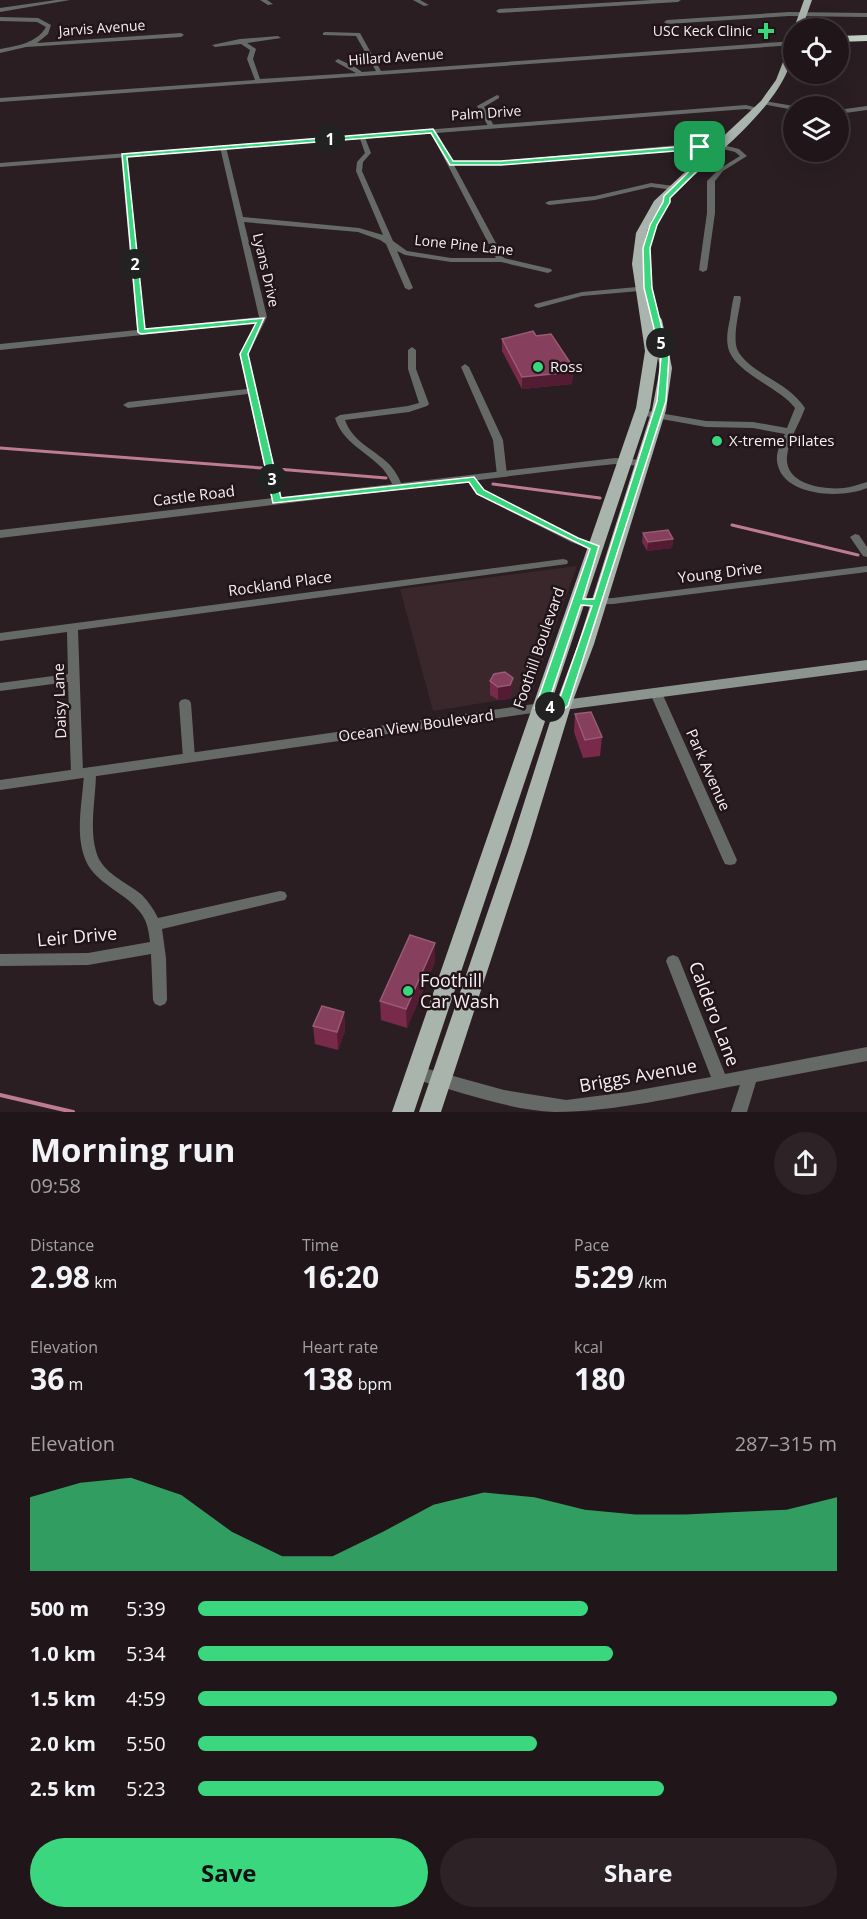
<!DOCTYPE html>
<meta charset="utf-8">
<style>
body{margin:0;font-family:"Open Sans",sans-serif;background:#2d2327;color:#f1f3f6;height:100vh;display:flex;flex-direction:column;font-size:22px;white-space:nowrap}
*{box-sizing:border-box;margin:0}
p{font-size:20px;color:#a29fa2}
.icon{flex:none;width:33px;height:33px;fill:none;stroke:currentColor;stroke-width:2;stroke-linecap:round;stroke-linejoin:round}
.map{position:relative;height:1112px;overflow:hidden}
.drawer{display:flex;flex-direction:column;background:#20161a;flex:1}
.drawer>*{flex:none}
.controls{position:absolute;left:783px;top:18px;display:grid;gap:12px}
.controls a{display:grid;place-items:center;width:66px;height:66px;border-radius:50%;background:#20161a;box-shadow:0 6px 24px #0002,0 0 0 2px #3d3539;font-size:30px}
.pin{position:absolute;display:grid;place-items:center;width:51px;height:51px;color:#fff;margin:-26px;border-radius:12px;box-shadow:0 3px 9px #0006}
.km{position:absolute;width:30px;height:30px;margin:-15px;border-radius:50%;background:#222;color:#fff;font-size:16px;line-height:30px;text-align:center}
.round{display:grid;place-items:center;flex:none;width:63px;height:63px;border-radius:32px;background:#2d2327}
.headline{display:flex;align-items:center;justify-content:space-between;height:102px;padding:0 30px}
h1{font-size:33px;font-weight:700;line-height:45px}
.stats{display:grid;grid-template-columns:repeat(3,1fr);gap:9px;height:102px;padding:6px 30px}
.stats div{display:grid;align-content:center}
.stats b{font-size:30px;font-weight:700}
.stats small{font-size:16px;font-weight:400}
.stats p{font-size:16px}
.chart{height:168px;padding:12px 30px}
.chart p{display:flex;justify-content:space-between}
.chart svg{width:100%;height:108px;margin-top:6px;fill:#3bd77e;opacity:.7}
.primary-button{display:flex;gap:12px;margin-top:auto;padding:12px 30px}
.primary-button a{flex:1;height:69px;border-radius:36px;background:#3bd77e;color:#111;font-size:24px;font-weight:700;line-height:69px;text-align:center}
.primary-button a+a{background:#2d2327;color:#f1f3f6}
ul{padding:0 30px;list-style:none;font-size:20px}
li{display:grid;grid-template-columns:96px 72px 1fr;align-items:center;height:45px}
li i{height:15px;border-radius:8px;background:#3bd77e}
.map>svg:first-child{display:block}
.built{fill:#39272c}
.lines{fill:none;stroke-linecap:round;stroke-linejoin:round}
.stream-far1{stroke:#bd7c94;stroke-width:3}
.stream{stroke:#bd7c94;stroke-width:4}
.minor{fill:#656a67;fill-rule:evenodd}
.tertiary{fill:#656a67;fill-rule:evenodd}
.secondary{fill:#8b948d;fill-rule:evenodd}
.primary{fill:#a9b4ac;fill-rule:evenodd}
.motorway{fill:#c4d1c7;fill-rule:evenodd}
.wall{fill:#792a4b}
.shaded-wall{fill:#531c33}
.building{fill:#863f5d;stroke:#985b74;stroke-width:1.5}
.route{fill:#3bd77e;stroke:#fff;stroke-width:1.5;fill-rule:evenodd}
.poi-dot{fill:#3bd77e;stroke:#211519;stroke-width:2}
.labels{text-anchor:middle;stroke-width:5;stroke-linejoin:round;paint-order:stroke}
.far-street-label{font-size:14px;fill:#f7eff1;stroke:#211519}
.far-poi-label{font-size:14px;fill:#f7eff1;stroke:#211519;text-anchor:end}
.poi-label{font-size:15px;fill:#f7eff1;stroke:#211519;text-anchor:start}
.street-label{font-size:15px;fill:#f7eff1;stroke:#211519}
.near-street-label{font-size:18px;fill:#f7eff1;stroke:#211519}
.near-poi-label{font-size:18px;fill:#f7eff1;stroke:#211519;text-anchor:start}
</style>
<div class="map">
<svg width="867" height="1112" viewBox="0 0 867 1112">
<rect width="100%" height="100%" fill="#2a1e22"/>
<path class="built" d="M577,566L531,695L433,711L400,589Z"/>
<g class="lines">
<path class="stream-far1" d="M0,448L262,468
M277,469L386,478
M493,484L600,498
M732,525L858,555"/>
<path class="stream" d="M0,1095L73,1112"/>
<path class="minor" d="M56,0H70L0,12V8Z
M260,0H267L273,4L268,5Z
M413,0H420L429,5L424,6Z
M652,0H681L678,2L499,13L496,11L499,9Z
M789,12L867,13V17L789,16L667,24L664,22L667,20Z
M0,17L38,18L51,25L48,34L37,43L181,33L184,35L181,37L26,47L0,53V49C17,46 37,43 46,27L37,22L0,21Z
M325,32L360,33L381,71L794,41V45L0,102V98L255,80L247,59L250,50L241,44L215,47L212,45L240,39L278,36L281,38L247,43L256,49L253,59L260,79L356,73L336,62L335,61L338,59L355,67L362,72L376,71L356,36L323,35V33Z
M497,95L499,96V98L484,107L494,126L491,128L488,126L477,106Z
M764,101L794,106H796H794V110L762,104V102Z
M867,106V110L838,114V110Z
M431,130L436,131L452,161H501L690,144L716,147L717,145L719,144L739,149L747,156L723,171L715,181V213L707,270L703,272L699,270L707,213V181L719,169L740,156L735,152L719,148L718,150L716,151L690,148L501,165H454L504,258L551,269L552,271L548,273L501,262H451L405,255L397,251L413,288L409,290L405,288L386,244L380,240L358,232L244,222L267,317L248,355L282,501L281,503L277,504L272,501L248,394L128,408L123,405L128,402L247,389L240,355L256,323L0,350V344L137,330L121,155L124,153L127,155L145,329L259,317L220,147L223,145L226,147L243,217L359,228L383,235L356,171L357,162L365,153L359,136L364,135L371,153L363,162L362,171L393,241L407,251L451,258H496L430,131Z
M651,183L674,186L678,188L674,190L651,187L595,200L549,205L545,203L549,201L595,196Z
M648,286H651V290L582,296L538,308L534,306L535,304L582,292Z
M734,296H740L741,298C739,313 734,330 736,345C739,364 774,379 789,391C795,396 800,401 805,408C799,425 789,438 787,456C784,485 824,490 844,488C852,487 859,484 867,482V488C842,499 781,497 777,461C776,452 781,442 785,434L753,428L706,427L639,415L637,413L642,410L706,421L753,422L787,428L795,408C779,387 733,372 728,347C726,338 728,328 730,319C731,311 732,303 734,296Z
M412,347L416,350V369L429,404L427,406L409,412L345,420C352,441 373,449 388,463C395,470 399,478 403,487L398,490L395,489C391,482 388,475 383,469C366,451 343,443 335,418L340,415L408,406L419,403L408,369V350Z
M465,364L469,367L503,440L507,475L505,477H499L497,475L493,440L461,367Z
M471,476L474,477L484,490L579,538L599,546L600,548L595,551L571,542L476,494L466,479Z
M855,534L859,535L867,547V557L863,556L850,537Z
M563,559L567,560L568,562L567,564L78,630L83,773L81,776L77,778L73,776L71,773L68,682L0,691V683L68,674L67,632L0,641V633Z
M867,566V572L613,604L577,605L572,602L577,599L613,598Z
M656,689L660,690L662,693L737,860L735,864L730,865L725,864L723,860L650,693L652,690Z
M185,699L189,700L191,703L195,758L193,761L189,762L185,761L183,758L179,703L181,700Z
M90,767L94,769L96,772C96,797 89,827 96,851C101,873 127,882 142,895C149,902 154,910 158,918L280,891L285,892L287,896L285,900L280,901L162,929L166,958L167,1000L165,1004L160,1006L155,1004L153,1000L151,954L88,965L0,966V954L88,953L150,942C149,932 147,920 140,912C125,892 96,884 86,861C74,834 83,800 84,772L86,769Z
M673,955L678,957L680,961L725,1074L867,1047V1061L756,1082L747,1112H731L740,1085C681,1096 614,1112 555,1112C508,1110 462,1092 417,1080L412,1078L409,1073L412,1068L417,1066L504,1090L566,1100L628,1092L711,1077L666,961L668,957Z"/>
<path class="tertiary" d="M746,105L762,109L758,111L746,109L0,167V163Z
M615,458L642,460L648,463L642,466L615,464L577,468L0,538V530Z
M541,703L546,705L548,708L546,711L0,790V780Z"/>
<path class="secondary" d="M867,660V670L541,713L536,712L533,708L536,704L541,703Z"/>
<path class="primary" d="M804,0H812L802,28H794Z
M794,42C794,96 720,150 683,186C668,201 654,210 647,232C638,260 647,290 653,317H660L662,320L672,368L666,410L594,644L571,706L529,844L441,1112H419L511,844L555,706L578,644L652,410L660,368L658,357L650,408L414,1112H392L636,408L645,351L632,264L636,233L654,201L761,101L776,80L790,44Z"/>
<path class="motorway" d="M867,35V41L838,42V36Z"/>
</g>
<path class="wall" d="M536,336L573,367L572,384L522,389L502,351V339Z
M643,533L673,539L672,548L647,551L642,542Z
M490,681L512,692L509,699L498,700L490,695Z
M575,714L602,737L600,756L583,758L574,732Z
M435,943V962L407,1028L381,1020L380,1001Z
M344,1012L345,1031L338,1050L315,1044L313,1026Z"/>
<path class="shaded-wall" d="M572,372V384L522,389V377Z
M673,539L672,548L647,551L648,542Z
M513,678L512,692L509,699L498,700V687Z
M435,943V962L407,1028L406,1009Z
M344,1012L345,1031L338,1050L337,1032Z"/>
<path class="building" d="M533,331L536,336L551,334L573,367H570L572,372L522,377L502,339Z
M668,530L673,539L648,542L643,533Z
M505,672L513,678L510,685L498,687L490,681L494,674Z
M591,712L602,737L585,740L575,714Z
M410,935L435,943L406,1009L380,1001Z
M322,1006L344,1012L337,1032L313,1026Z"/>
<path class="route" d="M433,129L453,161H501L700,145L719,149L670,198V202L657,225L650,248L652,288L669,357L666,401L568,706C561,712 542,714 535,708L590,549L477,494L469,482L273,503L240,354L256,323L141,334L138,332L122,154ZM431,133L450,165H501L700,149L711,150L664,196L663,202L650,225L643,248L644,288L661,357L657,401L594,599H583L599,546L578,538L484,490L474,477L281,498L248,354L264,318L145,329L127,157ZM581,605L592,606L558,703L548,704Z"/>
<g class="poi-dot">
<path d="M763 22h6v6h6v6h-6v6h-6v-6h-6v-6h6z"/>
<circle cx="538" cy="367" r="6"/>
<circle cx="717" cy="441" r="6"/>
<circle cx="408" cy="991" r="6"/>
</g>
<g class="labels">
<g class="far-street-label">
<text transform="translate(102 28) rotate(-4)" y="5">Jarvis Avenue</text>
<text transform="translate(396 57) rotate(-4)" y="5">Hillard Avenue</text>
<text transform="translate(486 113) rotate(-4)" y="5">Palm Drive</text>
<text transform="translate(464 245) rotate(6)" y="5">Lone Pine Lane</text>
<text transform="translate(266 270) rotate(77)" y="5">Lyans Drive</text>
</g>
<g class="far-poi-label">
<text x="752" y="36">USC Keck Clinic</text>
</g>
<g class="poi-label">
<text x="550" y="372">Ross</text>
<text x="729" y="446">X-treme Pilates</text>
</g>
<g class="street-label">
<text transform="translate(194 496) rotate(-7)" y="5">Castle Road</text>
<text transform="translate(720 573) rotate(-7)" y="5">Young Drive</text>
<text transform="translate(280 584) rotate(-8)" y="5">Rockland Place</text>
<text transform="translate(539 648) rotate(-71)" y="5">Foothill Boulevard</text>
<text transform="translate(60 701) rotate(-92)" y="5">Daisy Lane</text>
<text transform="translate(416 726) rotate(-8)" y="5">Ocean View Boulevard</text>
<text transform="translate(708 770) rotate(66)" y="5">Park Avenue</text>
</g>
<g class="near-street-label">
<text transform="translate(77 937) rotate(-5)" y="6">Leir Drive</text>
<text transform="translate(714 1014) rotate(69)" y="6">Caldero Lane</text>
<text transform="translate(638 1076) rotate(-10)" y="6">Briggs Avenue</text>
</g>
<g class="near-poi-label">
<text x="420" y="987">Foothill<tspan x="420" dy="21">Car Wash</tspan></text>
</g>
</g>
</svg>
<div class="controls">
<a><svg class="icon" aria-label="locate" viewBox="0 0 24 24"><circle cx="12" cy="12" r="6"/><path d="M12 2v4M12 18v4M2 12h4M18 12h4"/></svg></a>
<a><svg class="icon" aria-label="layers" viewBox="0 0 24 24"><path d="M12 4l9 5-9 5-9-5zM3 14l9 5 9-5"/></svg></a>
</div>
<div class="pin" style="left:700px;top:147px;background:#1e9e55"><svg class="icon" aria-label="arrive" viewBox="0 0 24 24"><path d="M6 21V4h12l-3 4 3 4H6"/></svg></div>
<b class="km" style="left:330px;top:139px">1</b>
<b class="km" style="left:135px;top:264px">2</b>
<b class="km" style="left:272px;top:479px">3</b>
<b class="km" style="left:550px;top:707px">4</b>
<b class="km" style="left:661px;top:343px">5</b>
</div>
<section class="drawer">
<div class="headline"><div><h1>Morning run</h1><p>09:58</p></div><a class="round"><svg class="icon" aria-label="share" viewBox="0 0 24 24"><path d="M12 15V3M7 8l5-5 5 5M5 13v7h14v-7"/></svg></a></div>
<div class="stats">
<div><p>Distance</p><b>2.98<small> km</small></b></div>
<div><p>Time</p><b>16:20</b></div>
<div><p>Pace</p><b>5:29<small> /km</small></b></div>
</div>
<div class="stats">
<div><p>Elevation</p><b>36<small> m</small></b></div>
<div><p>Heart rate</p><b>138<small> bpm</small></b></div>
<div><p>kcal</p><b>180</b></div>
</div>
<div class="chart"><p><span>Elevation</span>287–315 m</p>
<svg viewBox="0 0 160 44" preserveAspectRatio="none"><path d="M0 44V14L10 8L20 6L30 13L40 28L50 38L60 38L70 28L80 17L90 12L100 14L110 19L120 21L130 21L140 20L150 19L160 14V44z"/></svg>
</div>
<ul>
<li><b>500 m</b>5:39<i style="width:61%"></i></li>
<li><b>1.0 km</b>5:34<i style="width:65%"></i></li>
<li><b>1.5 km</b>4:59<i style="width:100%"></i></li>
<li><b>2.0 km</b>5:50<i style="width:53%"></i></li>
<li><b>2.5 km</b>5:23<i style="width:73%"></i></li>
</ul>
<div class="primary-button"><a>Save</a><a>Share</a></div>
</section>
